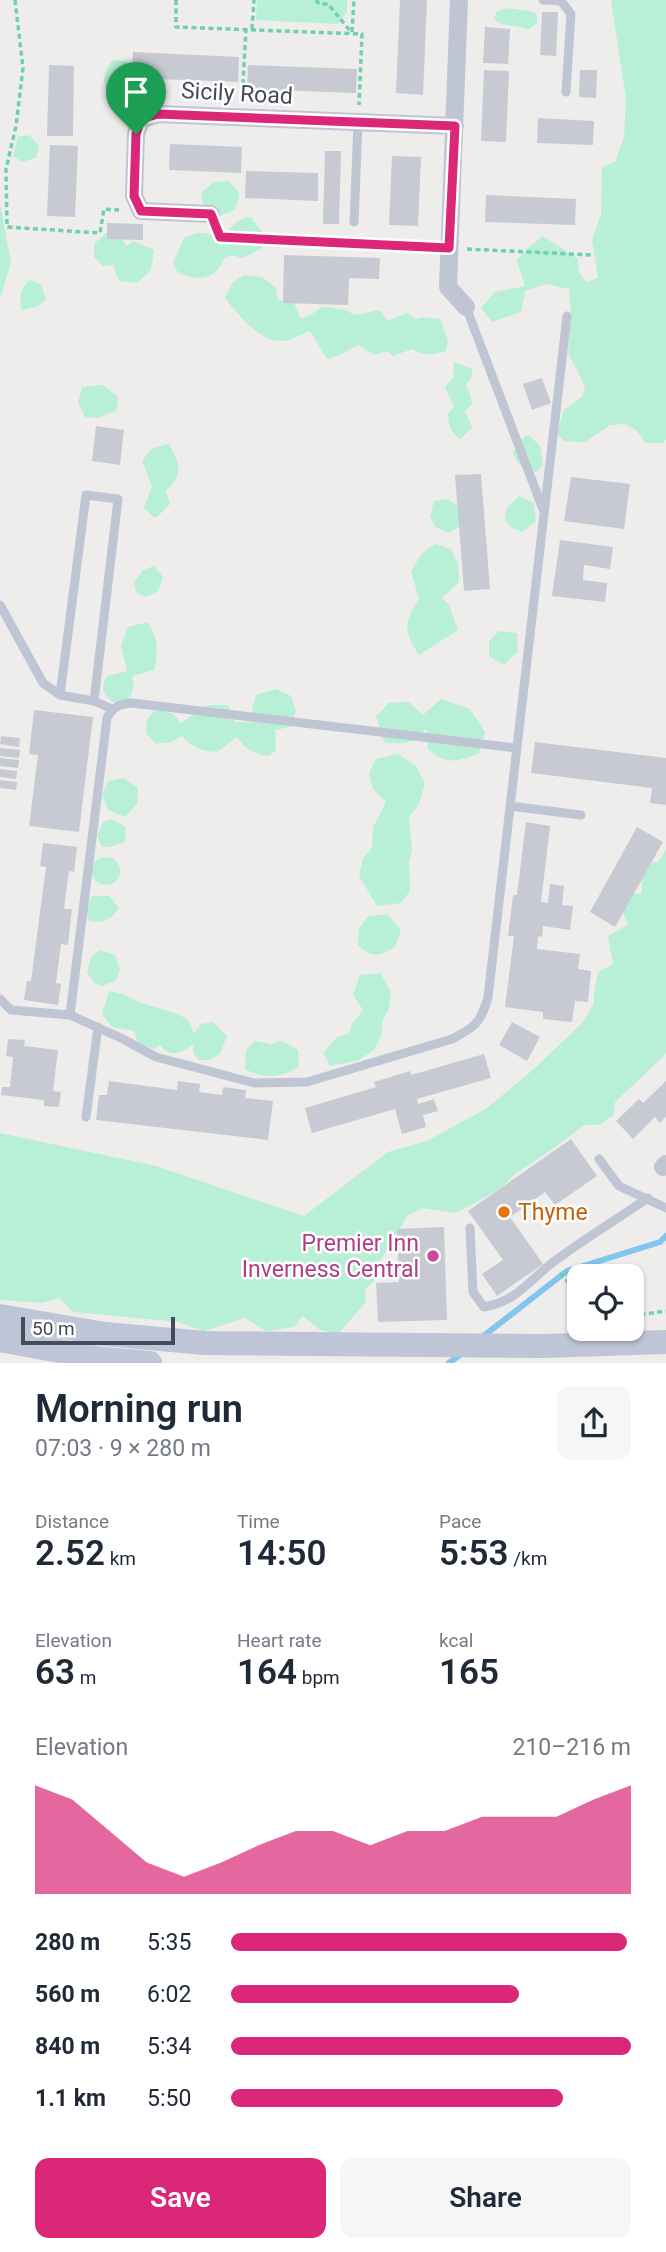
<!DOCTYPE html>
<meta charset="utf-8">
<style>
body{margin:0;font-family:Roboto,sans-serif;background:#f6f6f7;color:#1f2937;height:100vh;display:flex;flex-direction:column;font-size:26px;white-space:nowrap}
*{box-sizing:border-box;margin:0}
p{font-size:23px;color:#747a83}
.icon{flex:none;width:38px;height:38px;fill:none;stroke:currentColor;stroke-width:2;stroke-linecap:round;stroke-linejoin:round}
.map{position:relative;height:1363px;overflow:hidden}
.drawer{display:flex;flex-direction:column;background:#fff;flex:1}
.drawer>*{flex:none}
.fabs{position:absolute;left:567px;top:1264px;display:grid;gap:14px}
.fabs a{display:grid;place-items:center;width:77px;height:77px;border-radius:14px;background:#fff;box-shadow:0 2px 5px #0004;font-size:35px}
.scale{position:absolute;left:21px;bottom:18px;width:154px;box-sizing:border-box;padding-left:7px;border:4px solid #444c5a;border-top:0;font-size:19px;line-height:24px;white-space:nowrap;color:#444c5a;-webkit-text-stroke:5px #fff;paint-order:stroke}
.pin{position:absolute;display:grid;place-items:center;width:60px;height:60px;color:#fff;margin:-72px -30px;border-radius:50% 50% 50% 0;rotate:-45deg;box-shadow:0 0 7px #0007}
.pin .icon{rotate:45deg}
.round{display:grid;place-items:center;flex:none;width:74px;height:74px;border-radius:14px;background:#f6f6f7}
.headline{display:flex;align-items:center;justify-content:space-between;height:119px;padding:0 35px}
h1{font-size:38px;font-weight:600;line-height:52px}
.figures{display:grid;grid-template-columns:repeat(3,1fr);gap:10px;height:119px;padding:7px 35px}
.figures div{display:grid;align-content:center}
.figures b{font-size:35px;font-weight:600}
.figures small{font-size:19px;font-weight:400}
.figures p{font-size:19px}
.chart{height:196px;padding:14px 35px}
.chart p{display:flex;justify-content:space-between}
.chart svg{width:100%;height:126px;margin-top:7px;fill:#db2777;opacity:.7}
.action{display:flex;gap:14px;margin-top:auto;padding:14px 35px}
.action a{flex:1;height:80px;border-radius:14px;background:#db2777;color:#fff;font-size:28px;font-weight:600;line-height:80px;text-align:center}
.action a+a{background:#f6f6f7;color:#1f2937}
ul{padding:0 35px;list-style:none;font-size:23px}
li{display:grid;grid-template-columns:112px 84px 1fr;align-items:center;height:52px}
li i{height:18px;border-radius:9px;background:#db2777}
.map>svg:first-child{display:block}
.green{fill:#b7f0d7}
.lines{fill:none;stroke-linecap:round;stroke-linejoin:round}
.stream{stroke:#82c5ef;stroke-width:6}
.building{fill:#c8cad3}
.path{stroke:#6ecfb1;stroke-width:3.5;stroke-dasharray:5 3.5;stroke-linecap:butt}
.service{stroke:#bfc5d3;stroke-width:9}
.minor{stroke:#bfc5d3;stroke-width:18}
.secondary{stroke:#bdc5d7;stroke-width:24}
.route-casing{stroke:#fff;stroke-width:14}
.route{stroke:#db2777;stroke-width:9}
.food-dot{fill:#e8710a;stroke:#fff;stroke-width:2.5}
.hotel-dot{fill:#d1479c;stroke:#fff;stroke-width:2.5}
.labels{text-anchor:middle;stroke-width:5;stroke-linejoin:round;paint-order:stroke}
.street-label{font-size:23px;fill:#444c5a;stroke:#fff}
.food-label{font-size:23px;fill:#c56008;stroke:#fff;text-anchor:start}
.hotel-label{font-size:23px;fill:#b23c85;stroke:#fff;text-anchor:end}
</style>
<div class="map">
<svg width="666" height="1363" viewBox="0 0 666 1363">
<rect width="100%" height="100%" fill="#efecec"/>
<path class="green" d="M257,0H347V12L338,24L256,20Z
M611,0H666V439L663,443H646L636,430L625,424L610,425L585,442L564,441L557,433L564,410L582,397L585,386L568,353L571,316L569,289L546,284L525,291L521,312L492,322L481,308L495,292L525,286L517,260L529,247L543,236L578,259L579,272L586,282L598,278L592,240L601,214L602,167L615,162L624,137L626,99Z
M509,8L534,12L537,16V23L529,29L498,23L494,18L497,11Z
M113,60L126,61L130,66L131,83L136,85L145,84L153,90L154,101L147,107L134,102L129,108H121L113,101L114,93L106,89C102,78 105,69 113,60Z
M29,135L39,146L36,158L22,162L13,156L18,137Z
M229,181L240,194L235,210L219,216L204,210L201,193L214,182Z
M0,203L11,263L0,299Z
M251,217L266,237L262,248L243,258L231,255L224,259C214,282 197,280 178,273L173,263L184,238C201,230 208,232 223,242C228,228 237,218 251,217Z
M117,230L126,246L133,241L154,250L151,270L137,283L119,281L113,265L103,266L94,257V244L107,232Z
M244,275L262,277L276,288L278,300L294,303L301,319L312,314L321,307L343,309L355,315L380,310L387,321L407,313L416,319L424,317L440,319L448,341L446,351C435,355 421,356 412,349L393,356L387,351L374,355L358,345L340,355L327,359L310,331C302,334 292,340 283,341C259,342 239,315 225,298L233,282Z
M29,280L41,284L46,299L37,307L22,310C18,298 21,289 29,280Z
M454,362L473,369L470,380L466,384L473,403L465,411L472,427L461,439C450,433 449,425 448,414L454,406L445,387L453,378Z
M103,385L118,397L116,411L98,418L85,417L78,403L82,387Z
M529,435L540,446L543,465L536,472C522,468 518,466 513,452L523,438Z
M169,444C181,465 183,474 166,491L170,504L157,517H153L144,508L152,486L142,461L152,448Z
M519,496L534,503L536,521L522,532L512,528L505,520L506,509Z
M447,499L465,510L463,524L449,533L435,527L430,516L434,501Z
M435,544L451,549L458,564L459,582L442,598L449,605L458,630L419,655C403,631 404,622 419,599L411,571L422,553Z
M154,566L163,577L158,591L146,597L136,592L134,582L143,570Z
M148,622C158,638 159,652 154,670L132,676C135,686 133,694 126,701L112,702C103,693 100,688 107,676L127,671L121,645L128,627Z
M499,631L517,633L518,651L504,665L489,656V641Z
M276,689L291,696L296,710L290,727L275,730L276,750L269,756C255,755 245,749 237,737L217,752C202,751 192,748 182,736L171,742L156,744L146,733L147,720L154,711L163,710L175,715L180,723L209,705H228L235,722H256L252,709L256,695Z
M441,699L470,709L485,732L479,754C456,761 447,766 428,749L426,729C411,746 405,744 384,742L376,716L389,703L409,702L423,715Z
M398,754L416,766L425,783L419,804L409,817L412,850L409,862L410,891L401,903L377,906L359,876L363,858L372,848L373,827L386,802L373,789L369,773L376,759Z
M124,778L138,788L137,804L125,817L108,810L102,794L109,781Z
M111,819L126,827L125,842L109,847H102L97,836L103,822Z
M666,850V1053L663,1057L615,1102L614,1115L599,1125H584L557,1146L515,1174L501,1188L473,1204L455,1213L423,1208L407,1216L378,1265L377,1278L366,1288L365,1303L338,1334L320,1330L303,1316L294,1327L266,1331L245,1318L204,1331L178,1322L73,1312L59,1298L41,1303L0,1300V1133L156,1166L304,1216L388,1152L427,1141L487,1108L534,1069L583,1022L594,1003V994L598,972L613,964L608,936L628,925L619,905L624,893L641,894L643,866L659,861Z
M92 871a14 14 0 1 1 28 0a14 14 0 1 1-28 0Z
M92,896H109L119,908C110,921 104,923 89,921C85,911 86,904 92,896Z
M387,914L401,930L395,947C378,956 373,959 358,945L359,928L369,916Z
M100,950L115,955L120,970L116,980L102,986L94,983L87,972L91,957Z
M380,973L391,992L389,1009L383,1019L381,1036L374,1050L359,1060L330,1066L323,1053L336,1038L349,1033L352,1024L363,1010L353,995L360,975Z
M109,991L123,994L141,1003L178,1014L188,1020L194,1034L201,1024L213,1022L227,1036L220,1054L209,1060H198L193,1052V1044C181,1053 171,1059 160,1045L154,1049L138,1043L134,1031L112,1027L102,1014Z
M255,1041L271,1044L282,1041L298,1050L299,1066C281,1079 264,1079 245,1069L246,1050Z"/>
<g class="lines">
<path class="stream" d="M481,1338L567,1271L660,1242L666,1236
M449,1363L461,1354"/>
</g>
<path class="building" d="M400,0H427L423,95L396,93Z
M542,12H558L556,56L540,55Z
M485,27L510,29L508,64L483,63Z
M133,52L239,57L238,82L132,78Z
M49,65L74,66L73,136H47Z
M248,65L357,69L356,93L247,89Z
M484,70L509,71L506,142L481,141Z
M580,70H597L596,98L579,97Z
M538,118L594,121L593,145L537,143Z
M170,144L242,147L241,173L169,170Z
M50,145L78,146L75,217L47,216Z
M325,151H341L339,224H323Z
M392,156L421,157L418,226L389,225Z
M246,171L318,173V201L245,198Z
M486,195L576,199L575,225L485,222Z
M107,223L143,224V240L107,239Z
M284,255L380,258L379,279L349,278L348,305L283,303Z
M542,378L551,403L532,410L523,384Z
M96,426L124,430L120,465L92,461Z
M481,474L490,589L464,591L455,475Z
M571,477L630,484L624,529L564,521Z
M560,540L613,547L610,569L584,565L583,580L607,583L605,602L552,596Z
M34,710L93,717L79,832L29,826L38,755L29,754Z
M1,736L20,738L19,747L0,744Z
M535,742L666,758V805L650,803L652,788L531,773Z
M0,748L20,750L19,758L0,756Z
M0,758L19,760L18,768L0,766Z
M0,769L17,771L16,779L0,777Z
M0,780L17,782L16,790L0,788Z
M526,822L550,826L541,902L548,903L550,884L564,886L562,905L573,906L570,930L543,926L542,937L538,936L537,949L580,954L578,969L591,971L588,1002L575,1001L572,1022L543,1019V1012L505,1007L514,936H508L513,895H517Z
M637,827L663,842L615,927L590,912Z
M43,843L77,847L74,872L69,871L64,909H72L68,945L61,944L56,983L61,984L58,1005L24,1000L27,981H31L46,867L40,866Z
M512,1022L540,1037L527,1061L499,1045Z
M8,1039L25,1040L24,1046L58,1050L53,1091L61,1092L59,1107L44,1106V1100L1,1095L2,1087H10L13,1057L6,1056Z
M484,1054L491,1078L417,1099L418,1104L434,1099L438,1111L423,1115L426,1127L402,1134L395,1109L312,1133L305,1108L376,1087L374,1082L410,1071L411,1075Z
M109,1081L177,1090L178,1081L200,1084L199,1092L222,1095L223,1087L246,1090L245,1098L273,1101L268,1140L96,1120L99,1095H107Z
M666,1081V1117L660,1123L655,1117L633,1139L616,1121L639,1099L643,1103Z
M571,1139L597,1176L555,1205L545,1192L510,1217L543,1264L497,1296L482,1274L503,1260L468,1211Z
M444,1227L447,1320L378,1322L376,1283L399,1282L397,1229Z"/>
<g class="lines">
<path class="path" d="M15,0L23,68L16,126L6,169L7,227L100,233L104,209L119,210
M176,0V27L362,34L359,105
M316,0L319,4H328L351,32
M252,29L254,0
M352,32L354,0
M242,101L246,29
M217,230L220,237L432,247
M467,249L591,255
M560,1273L575,1290L579,1289
M632,1316L666,1311"/>
<path class="service" d="M543,0L561,1L571,14L566,92
M354,222L358,123
M466,307L544,512
M0,605L43,683L60,695L94,701L112,709
M60,695L86,495L118,499L94,701
M510,806L581,815
M0,999L11,1010L70,1015L121,1038L156,1057L254,1083L307,1082L452,1039C475,1027 481,1023 488,997L567,316
M70,1015L107,718C113,707 119,704 132,703L517,748
M86,1117L98,1027
M599,1159L619,1186L666,1208
M470,1228L473,1292L484,1307C515,1302 528,1282 552,1263C582,1240 616,1220 648,1198"/>
<path class="minor" d="M459,0L448,287L466,307
M211,214L141,211L134,196L136,134L141,119L158,114L455,126
M663,1167L666,1164"/>
<path class="secondary" d="M0,1316L105,1334L205,1343L543,1346L666,1342
M0,1340L103,1359L150,1363"/>
</g>
<g class="lines">
<defs>
<path id="route" d="M158,114L455,126L449,248L220,237L211,214L141,211L134,196L136,134L141,119Z"/>
</defs>
<use href="#route" class="route-casing"/>
<use href="#route" class="route"/>
</g>
<circle class="food-dot" cx="504" cy="1212" r="7"/>
<circle class="hotel-dot" cx="433" cy="1256" r="7"/>
<g class="labels">
<g class="street-label">
<text transform="translate(237 93) rotate(3)" y="8">Sicily Road</text>
</g>
<g class="food-label">
<text x="518" y="1220">Thyme</text>
</g>
<g class="hotel-label">
<text x="419" y="1251">Premier Inn<tspan x="419" dy="26">Inverness Central</tspan></text>
</g>
</g>
</svg>
<div class="fabs">
<a><svg class="icon" aria-label="locate" viewBox="0 0 24 24"><circle cx="12" cy="12" r="6"/><path d="M12 2v4M12 18v4M2 12h4M18 12h4"/></svg></a>
</div>
<div class="scale">50 m</div>
<div class="pin" style="left:136px;top:134px;background:#1e9e55"><svg class="icon" aria-label="arrive" viewBox="0 0 24 24"><path d="M6 21V4h12l-3 4 3 4H6"/></svg></div>
</div>
<section class="drawer">
<div class="headline"><div><h1>Morning run</h1><p>07:03 · 9 × 280 m</p></div><a class="round"><svg class="icon" aria-label="share" viewBox="0 0 24 24"><path d="M12 15V3M7 8l5-5 5 5M5 13v7h14v-7"/></svg></a></div>
<div class="figures">
<div><p>Distance</p><b>2.52<small> km</small></b></div>
<div><p>Time</p><b>14:50</b></div>
<div><p>Pace</p><b>5:53<small> /km</small></b></div>
</div>
<div class="figures">
<div><p>Elevation</p><b>63<small> m</small></b></div>
<div><p>Heart rate</p><b>164<small> bpm</small></b></div>
<div><p>kcal</p><b>165</b></div>
</div>
<div class="chart"><p><span>Elevation</span>210–216 m</p>
<svg viewBox="0 0 160 44" preserveAspectRatio="none"><path d="M0 44V6L10 11L20 22L30 33L40 38L50 33L60 27L70 22L80 22L90 27L100 22L110 22L120 17L130 17L140 17L150 11L160 6V44z"/></svg>
</div>
<ul>
<li><b>280 m</b>5:35<i style="width:99%"></i></li>
<li><b>560 m</b>6:02<i style="width:72%"></i></li>
<li><b>840 m</b>5:34<i style="width:100%"></i></li>
<li><b>1.1 km</b>5:50<i style="width:83%"></i></li>
</ul>
<div class="action"><a>Save</a><a>Share</a></div>
</section>
